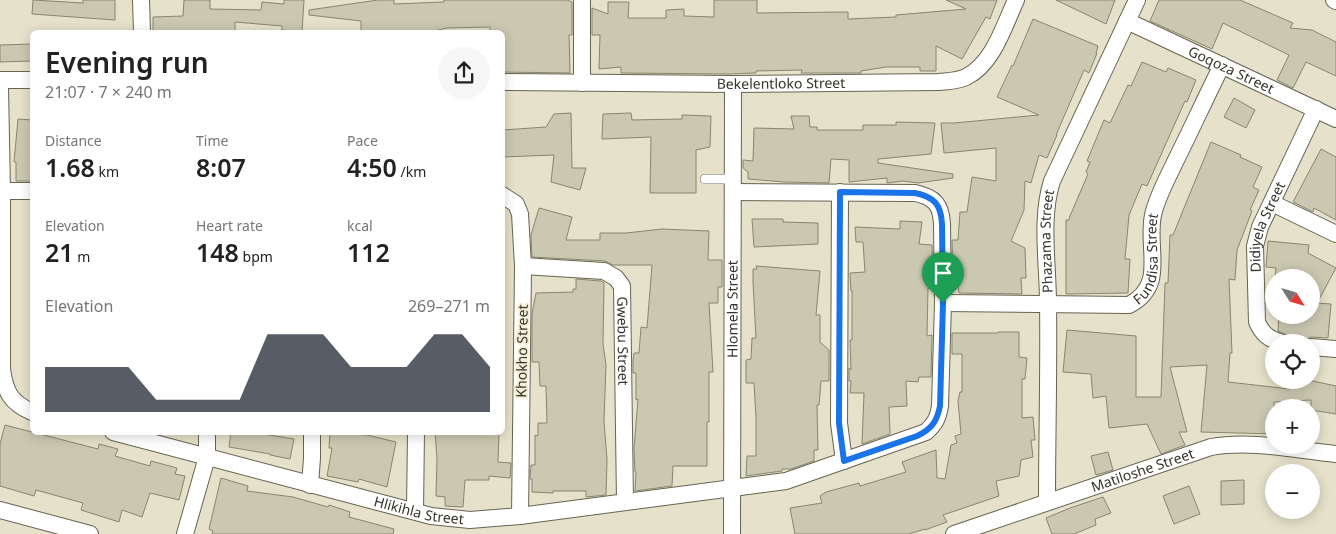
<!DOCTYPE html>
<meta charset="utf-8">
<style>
body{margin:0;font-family:"Noto Sans",sans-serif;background:#f6f6f6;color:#222;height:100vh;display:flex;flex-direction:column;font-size:19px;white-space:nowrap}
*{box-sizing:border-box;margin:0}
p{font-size:16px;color:#767676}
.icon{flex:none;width:28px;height:28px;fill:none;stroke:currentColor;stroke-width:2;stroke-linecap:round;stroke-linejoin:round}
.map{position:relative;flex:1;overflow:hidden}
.drawer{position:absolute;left:30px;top:30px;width:475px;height:405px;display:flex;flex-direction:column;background:#fff;border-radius:8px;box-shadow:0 2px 12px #0003}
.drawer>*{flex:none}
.needle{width:32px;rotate:127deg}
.buttons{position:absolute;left:1265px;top:269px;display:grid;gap:10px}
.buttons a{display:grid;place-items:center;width:55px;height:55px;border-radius:50%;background:#fff;box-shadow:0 2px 12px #0003;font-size:25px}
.pin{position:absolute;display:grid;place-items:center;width:42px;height:42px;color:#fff;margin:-51px -21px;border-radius:50% 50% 50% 0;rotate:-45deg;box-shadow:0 0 5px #0007}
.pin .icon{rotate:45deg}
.round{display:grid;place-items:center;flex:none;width:52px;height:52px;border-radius:26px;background:#f6f6f6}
.overview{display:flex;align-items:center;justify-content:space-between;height:85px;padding:0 15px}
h1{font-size:28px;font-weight:600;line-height:38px}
.metrics{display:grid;grid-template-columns:repeat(3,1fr);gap:8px;height:85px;padding:5px 15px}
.metrics div{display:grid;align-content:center}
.metrics b{font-size:25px;font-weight:600}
.metrics small{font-size:14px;font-weight:400}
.metrics p{font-size:14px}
.chart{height:140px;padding:10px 15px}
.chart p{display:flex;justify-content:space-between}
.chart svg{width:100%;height:90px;margin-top:5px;fill:#111827;opacity:.7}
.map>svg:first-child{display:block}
.building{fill:#cbc8b1;stroke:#888570}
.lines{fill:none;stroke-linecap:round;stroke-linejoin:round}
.service-casing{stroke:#676450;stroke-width:10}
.minor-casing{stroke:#676450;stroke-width:18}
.service{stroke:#fff;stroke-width:9}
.minor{stroke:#fff;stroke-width:16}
.route-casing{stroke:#fff;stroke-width:10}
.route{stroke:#1a73e8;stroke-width:6}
.labels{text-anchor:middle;stroke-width:4;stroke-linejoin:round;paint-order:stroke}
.street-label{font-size:14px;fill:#35332b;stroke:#f2eed7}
</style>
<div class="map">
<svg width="1336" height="534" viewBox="0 0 1336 534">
<rect width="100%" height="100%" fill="#e5e1ca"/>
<path class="building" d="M33,0L83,3V0H115V20L32,14Z
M184,0H210V9L261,10L262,2L284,4V0H304L302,32L282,30V26L235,22V32H153V17L183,16Z
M378,0H394V4L444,2V0H567L572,2V35H569L570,73L502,72V32H490V27L447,28L430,32H374V31H361V21L309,15V10Z
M714,0H757V13L848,12V19L896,17V15L966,9L946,0H997L990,19L986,17L962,59L936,46V71H920V67H886L861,71V73H801L802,70L756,71V73L729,74L621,73V67L599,69L600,35H592V8L608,14V2H629L628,18H666V10L684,9V16L714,17Z
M1056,0H1115L1106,24Z
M1159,0H1240L1293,23L1290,28L1312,30L1336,42V76L1306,62L1293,88L1277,80L1289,55L1223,23L1212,49L1150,21Z
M1033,19L1098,46L1096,53H1097L1089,73L1084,70L1056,135H1057L1047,158L1039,155L1031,183L1025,181L1024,210L1011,241L1025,248L1026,278H1021L1022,294L959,293L958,287H953L952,240H958L960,212H967L972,177L996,181V148L944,153L941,123H954L1039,115L997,97L1012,65L1013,66Z
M32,44V61L0,62V45Z
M1142,62L1166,72L1168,68L1196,80L1187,102L1185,101L1147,186L1142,184L1129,215L1125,259H1130L1128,293L1066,294V220H1069L1070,216L1088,174L1086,172L1090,162L1087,161L1104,120L1110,123L1128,85L1131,86Z
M1234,98L1255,110L1246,128L1224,117Z
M571,113L572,168H586L580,190L551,182L554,155L503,157V130L546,127L554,114Z
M631,113L632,120L682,119V115L711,116L710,147L696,150V193H650L651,137L602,139L603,114Z
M791,116H809L810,127H817V130H863V125H896V122L935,123L931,154L878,159V163L953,174V178L918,183L903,181L887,183V178L849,182V160L831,159L829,183L784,182L748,179V172L743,168V160L753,161L754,128L794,129Z
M18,119L32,120V181H16V162H14Z
M1211,142L1241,155L1240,157L1262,167L1253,187L1259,190L1250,210L1252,211L1237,250L1235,280L1229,279L1232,353H1230L1228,382L1290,389L1292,380H1308L1336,386V414L1311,410V400L1274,402V434L1201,432L1207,365L1170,367L1187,432H1179L1185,445L1161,454L1147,424L1109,428L1106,396L1093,398L1091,374L1063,372L1067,330L1136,336V397H1161L1165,283H1168L1170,235H1173Z
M1321,149L1336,157V220L1314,208L1313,212L1293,202Z
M539,208L572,217L566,240H600V233H626L662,229L709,231L708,260H722V287H718V303H709L713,372H709V422H707V466H673L672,486L635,491L636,472H635L634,449L638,399L636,400V373H633V360L634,353H639L641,327L647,328L652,265H613L605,261L532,257L531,235Z
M752,219H783V222L818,223V244L754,247Z
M900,221L922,222L919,244L932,245L933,288H928L927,336L932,335L931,377H919L918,382L906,381L907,406L889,407L890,434L862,444L864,393H850L851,381H849V368L851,370L850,340H852V291H851L850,273L865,272L863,242H856L855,227L900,229Z
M1268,241L1309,245L1308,253L1336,268L1317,303L1331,304L1328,338L1311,337L1303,341L1289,339L1287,335L1278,331L1279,315H1311V278H1275L1276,268L1266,267Z
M756,266L820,271L816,315H820V342L829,350V381H821L819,405H817L818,450H814V461L791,469H782V471L746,476L747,456H756V417L754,383H746V360L751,359L752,338H756L753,282V269H757Z
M576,279L601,281L604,283L603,344L606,365L604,421L607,460L606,495L586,497V491H553V493L532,492V479H530L531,465H535V435L538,436V423H547L546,386H540L539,362H532V314L536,293L573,292V289H576Z
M998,332H1019V357L1027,358L1025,379H1022V418L1033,417L1035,440H1031L1033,457L1021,460L1019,476L996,481L999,496L943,515L947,522L925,530V529L909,534H795L790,508L822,503L820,496L826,492L859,483L860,486L906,472L902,462L936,450L937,478L945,479L951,445L957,443L955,436L961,434L958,401L960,392H962V354H952V333H998Z
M5,425L98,449L99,444L118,449L115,456L150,466L151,461L177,468L175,474L185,476L179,500L150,493L142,517L122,510L119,522L81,510L83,503L36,490L34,496L0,486V444Z
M231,432H263V434L294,439L290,459L270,455V454L229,447Z
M435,432H499L498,462L511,463L510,478L489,476V480H465L463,507L445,506V497L436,496L437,459Z
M330,433L367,435L396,442L387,487L359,479L358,482L327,476L332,448H329Z
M1108,452L1113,470L1096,475L1091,456Z
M221,478L248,486L247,491L293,497L328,507L329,505L350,512L349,517L394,529L393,534H212L213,531L209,529Z
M1244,480V504L1221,505V481Z
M1189,486L1200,514L1174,524L1163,496Z
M1103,497L1111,513L1095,519L1096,525L1074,534H1052L1046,518L1070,508Z"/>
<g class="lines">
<defs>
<path id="service" d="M705,179H733"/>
<g id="minor">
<path d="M141,0L142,32"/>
<path d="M582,0V83"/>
<path d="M1334,0L1336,1"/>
<path id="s1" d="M1127,21L1336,119"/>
<path d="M0,80H32"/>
<path id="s2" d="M502,82L733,84L939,82C948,81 958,81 966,77C993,64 1004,26 1016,0"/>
<path d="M0,88L2,191V369C5,392 11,403 32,412"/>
<path d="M0,191H32"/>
<path d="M840,192L839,423L844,461"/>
<path d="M502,195L516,204L520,214L523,266L520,516"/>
<path d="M1272,203L1336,234"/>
<path id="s3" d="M523,266L604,271L616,278L622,286L625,502"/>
<path id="s4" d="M943,303L1129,305C1167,285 1146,250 1153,215C1157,197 1167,179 1175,162C1191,130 1206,97 1222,65"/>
<path id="s5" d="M1280,342C1268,339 1262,333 1257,322L1255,246L1260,227L1316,109"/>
<path d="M1311,347L1336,349"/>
<path id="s6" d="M113,432L431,516L470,520L520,516L786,481L926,432C935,424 938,418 940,406L943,303L942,224C941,204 934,197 915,193L733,192"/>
<path d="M310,485L312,458V432"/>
<path id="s7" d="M1047,502C1047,435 1049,369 1048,303C1048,264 1040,218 1052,181L1137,0"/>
<path d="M0,510L90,534"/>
<path d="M415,511L416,432"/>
<path d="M185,534L207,457V432"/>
<path id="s8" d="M732,534L733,84"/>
<path id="s9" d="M954,534L1211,447C1252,440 1295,450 1336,454"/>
</g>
</defs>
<use href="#service" class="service-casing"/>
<use href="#minor" class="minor-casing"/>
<use href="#service" class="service"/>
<use href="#minor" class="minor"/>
</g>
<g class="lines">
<defs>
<path id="route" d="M840,192L915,193C934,197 941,204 942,224L943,303L940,406C937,421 932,429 917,436L844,461L839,423Z"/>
</defs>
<use href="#route" class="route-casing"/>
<use href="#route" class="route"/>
</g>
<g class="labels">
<g class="street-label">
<text dy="5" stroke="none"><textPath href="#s1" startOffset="115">Goqoza Street</textPath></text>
<text dy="5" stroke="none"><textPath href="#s2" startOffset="279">Bekelentloko Street</textPath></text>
<text dy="5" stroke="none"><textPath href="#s5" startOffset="129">Didiyela Street</textPath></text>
<text dy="5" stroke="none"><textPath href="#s7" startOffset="261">Phazama Street</textPath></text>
<text dy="5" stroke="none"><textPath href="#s4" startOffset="240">Fundisa Street</textPath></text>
<text dy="5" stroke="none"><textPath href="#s8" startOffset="225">Hlomela Street</textPath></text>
<text dy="5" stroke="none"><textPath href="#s3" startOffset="160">Gwebu Street</textPath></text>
<text transform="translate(522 351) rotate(-89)" y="5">Khokho Street</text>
<text dy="5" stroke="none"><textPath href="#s9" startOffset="199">Matiloshe Street</textPath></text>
<text dy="5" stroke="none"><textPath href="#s6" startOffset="316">Hlikihla Street</textPath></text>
</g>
</g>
</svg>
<div class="buttons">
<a><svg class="needle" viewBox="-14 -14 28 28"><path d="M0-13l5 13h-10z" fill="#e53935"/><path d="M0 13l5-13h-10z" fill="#767676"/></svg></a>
<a><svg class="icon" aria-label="locate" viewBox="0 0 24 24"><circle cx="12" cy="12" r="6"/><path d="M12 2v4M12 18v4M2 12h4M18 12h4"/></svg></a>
<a>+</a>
<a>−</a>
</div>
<div class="pin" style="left:943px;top:303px;background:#1e9e55"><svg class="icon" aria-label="arrive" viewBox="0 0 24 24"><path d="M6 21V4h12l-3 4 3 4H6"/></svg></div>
<section class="drawer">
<div class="overview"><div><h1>Evening run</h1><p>21:07 · 7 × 240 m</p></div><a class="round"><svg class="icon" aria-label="share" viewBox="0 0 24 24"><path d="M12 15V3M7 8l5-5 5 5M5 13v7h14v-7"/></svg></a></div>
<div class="metrics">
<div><p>Distance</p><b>1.68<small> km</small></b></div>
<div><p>Time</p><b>8:07</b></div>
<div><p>Pace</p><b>4:50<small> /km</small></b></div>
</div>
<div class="metrics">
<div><p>Elevation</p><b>21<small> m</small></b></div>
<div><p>Heart rate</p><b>148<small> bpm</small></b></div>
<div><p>kcal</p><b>112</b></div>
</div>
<div class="chart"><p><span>Elevation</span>269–271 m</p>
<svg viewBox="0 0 160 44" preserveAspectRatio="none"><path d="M0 44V22L10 22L20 22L30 22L40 38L50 38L60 38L70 38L80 6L90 6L100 6L110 22L120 22L130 22L140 6L150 6L160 22V44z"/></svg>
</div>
</section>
</div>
